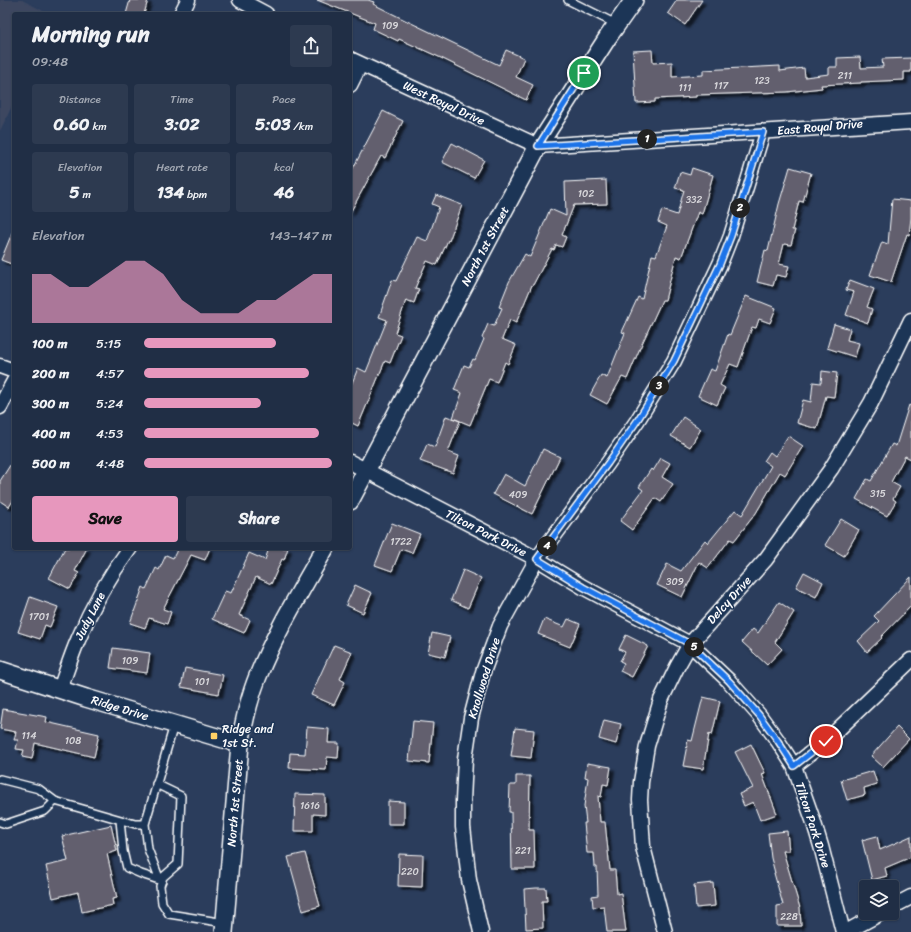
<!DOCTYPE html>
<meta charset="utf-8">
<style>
body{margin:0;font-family:Sriracha,sans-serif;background:#2d3a50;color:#f1f3f6;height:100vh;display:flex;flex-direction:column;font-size:15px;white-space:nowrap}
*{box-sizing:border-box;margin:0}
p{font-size:13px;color:#a2a8b3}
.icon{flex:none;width:22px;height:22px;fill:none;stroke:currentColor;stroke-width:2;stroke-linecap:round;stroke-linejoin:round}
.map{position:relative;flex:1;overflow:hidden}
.details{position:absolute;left:12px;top:12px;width:340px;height:538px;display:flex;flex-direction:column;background:#202e45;border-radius:4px;box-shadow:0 1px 3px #0004,0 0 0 1px #3d4a5e}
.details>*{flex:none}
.fabs{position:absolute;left:859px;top:880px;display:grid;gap:8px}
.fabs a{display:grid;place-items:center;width:40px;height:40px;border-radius:4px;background:#202e45;box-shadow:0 1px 3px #0004,0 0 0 1px #3d4a5e;font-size:20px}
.pin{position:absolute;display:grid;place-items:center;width:34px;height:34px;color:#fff;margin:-17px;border:2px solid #fff;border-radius:50%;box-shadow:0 1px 4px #0007}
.km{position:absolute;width:20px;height:20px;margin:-10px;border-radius:50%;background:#222;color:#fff;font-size:11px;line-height:20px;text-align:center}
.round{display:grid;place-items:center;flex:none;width:42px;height:42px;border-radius:4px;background:#2d3a50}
.headline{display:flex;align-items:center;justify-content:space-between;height:68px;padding:0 20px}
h1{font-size:22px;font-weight:700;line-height:30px}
.stats{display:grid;grid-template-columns:repeat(3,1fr);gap:6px;height:68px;padding:4px 20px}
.stats div{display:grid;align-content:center;border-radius:4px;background:#2d3a50;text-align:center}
.stats b{font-size:17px;font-weight:700}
.stats small{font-size:11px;font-weight:400}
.stats p{font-size:11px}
.chart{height:112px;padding:8px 20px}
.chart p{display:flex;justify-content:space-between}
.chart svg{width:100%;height:72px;margin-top:4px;fill:#e797bd;opacity:.7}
.button{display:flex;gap:8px;margin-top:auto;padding:8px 20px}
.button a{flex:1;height:46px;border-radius:4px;background:#e797bd;color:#111;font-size:16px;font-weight:700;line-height:46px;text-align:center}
.button a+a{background:#2d3a50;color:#f1f3f6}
ul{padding:0 20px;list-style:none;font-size:13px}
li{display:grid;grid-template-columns:64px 48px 1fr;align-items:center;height:30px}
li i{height:10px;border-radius:5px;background:#e797bd}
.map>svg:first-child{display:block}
.built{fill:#3c4761}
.building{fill:#625e6e;stroke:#fff;filter:url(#shadow)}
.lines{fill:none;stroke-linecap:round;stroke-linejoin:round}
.service-casing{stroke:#fff;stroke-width:10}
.minor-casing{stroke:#fff;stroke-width:17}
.tertiary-casing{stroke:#fff;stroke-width:20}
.service{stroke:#1d3557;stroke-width:7}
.minor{stroke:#1d3557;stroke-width:14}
.tertiary{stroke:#1d3557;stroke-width:17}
.route-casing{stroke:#fff;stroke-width:8}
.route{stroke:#1a73e8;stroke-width:5}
.poi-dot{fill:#ffd166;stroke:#1d3557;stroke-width:1.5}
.labels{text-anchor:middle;stroke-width:3;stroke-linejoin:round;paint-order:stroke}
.number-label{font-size:10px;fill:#d8d7db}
.street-label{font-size:12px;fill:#fff;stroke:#1d3557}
.poi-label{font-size:12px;fill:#fff;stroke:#1d3557;text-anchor:start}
</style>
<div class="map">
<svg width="911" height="932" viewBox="0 0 911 932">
<defs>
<filter id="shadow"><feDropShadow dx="3.5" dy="3.5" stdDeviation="1" flood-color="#0009"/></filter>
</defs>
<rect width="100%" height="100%" fill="#2b3d5c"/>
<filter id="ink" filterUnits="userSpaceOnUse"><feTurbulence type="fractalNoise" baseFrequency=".025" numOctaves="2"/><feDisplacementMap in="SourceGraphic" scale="8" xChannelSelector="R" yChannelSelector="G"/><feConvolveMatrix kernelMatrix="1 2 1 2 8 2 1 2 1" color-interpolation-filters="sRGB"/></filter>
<g filter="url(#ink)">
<path class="built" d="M0,0H22L49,14H14V102L0,131Z"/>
<path class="building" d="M130,0H148L144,14H126Z
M317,0H368L374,2L373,4L407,21L499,65L506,50L524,58L516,77L533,85L526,100L439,57L399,39L398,41L373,29L375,23Z
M677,0H702L685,25L668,13Z
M652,50L653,63L672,62V77L703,75V70L780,66V71L804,68L805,77L829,74V67H837V58L860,57L861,68L883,67L882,59L911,58V72H904V80L861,82V83L821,85L822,88L787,92L696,95V97L655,99V102L636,103L633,51Z
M383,111L403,121L385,158L381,156L350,213V174Z
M452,143L484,160L474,178L442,162Z
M790,167L811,173L803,202L799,201L792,230H795L791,245L784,244L779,264L789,266L786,277L776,275L773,286L757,282L765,250L768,251L779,204Z
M692,168L713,175L702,214L698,212L681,258L676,256L665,300H662L640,348L627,379L622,377L607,404L590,395L601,375L607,378L625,333L622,332L638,297L642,299L652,255L656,256L667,226L658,222L662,210L677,215L684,190L675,188L680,172L690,175Z
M606,180L607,204L574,205L562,235L566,237L562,247L556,245L554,250L552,249L533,285H532L516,323L510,320L502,339L516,345L508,364L505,362L497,382L489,379L470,425L453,418L462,393L454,390L464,365L469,367L473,359L475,360L484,339L482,338L488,324L494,326L502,308L499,307L509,282L525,254L530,257L550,209L566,216L565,182Z
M436,195L462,205L449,241L448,240L437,265L427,261L415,288L419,289L414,303L406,300L395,333L401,335L390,363L385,361L358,426L350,422V388L358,368L366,372L387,320L379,317L392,280L396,281L417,237L427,241L439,207L432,204Z
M892,199L911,201V218L909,235L907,234L891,282L870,275L882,242L888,244Z
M14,228V265L1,260Z
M850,280L874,289L867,307L872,309L868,323L846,315L854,292L846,290Z
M746,296L776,308L770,323L759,319L756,328L752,327L738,367L730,364L720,385L725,388L717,405L698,396L710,369L715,371L728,334L730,335Z
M834,324L850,329L847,340L859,343L855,357L827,348Z
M822,371L837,373L834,397L826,396L817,429L797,423L803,400L811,402L813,382L821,383Z
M909,405L911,406V459L905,456L891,482L900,487L893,499L896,501L887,516L856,499L867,479L871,481L892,444L896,446Z
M446,416L460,421L448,452L459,456L453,473L420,461L427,444L435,447Z
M683,417L701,429L690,447L671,436Z
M788,436L803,446L785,475L780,472L756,513L734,541L730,539L708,568L699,562L682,597L657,585L667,564L681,571L705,540L708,543L735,510L742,515L771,466L764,461L770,452L775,456Z
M543,449L560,457L532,514L493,494L504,474L525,486Z
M661,458L670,463L662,477L673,484L661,502L655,498L632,530L620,521L643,490L639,487L651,469L653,471Z
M14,459V499L9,507L0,501V481Z
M841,519L859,530L844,556L825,545Z
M392,523L420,534L412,553L401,549L392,571L375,565Z
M65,548H87L75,571L79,573L70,589L49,578Z
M176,548H210L205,560L191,555L163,609L171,612L167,624L149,618L145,628L130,623L143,587L146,589L156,568L159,570L166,555L173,558L177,550Z
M269,548H288L284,560L282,559L271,584L256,577L239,615L250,620L244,633L212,619L225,591L231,593L249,553L265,560Z
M463,570L481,578L468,608L451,600Z
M804,572L823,582L816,597L796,587Z
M911,577V606L881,637L882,638L867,652L858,641L879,621L874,616Z
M355,585L372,593L363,613L346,605Z
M30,597L58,607L50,627L45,625L40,639L18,632Z
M779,602L794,612L775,642L782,649L767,665L742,642L753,629L758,633Z
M544,619L564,627L568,619L580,624L570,647L538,634Z
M432,633L450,637L445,657L428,653Z
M626,635L648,646L632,677L620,671L624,663L620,661L625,652L619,649Z
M334,645L352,652L340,679L345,682L334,705L311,695Z
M113,648L150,653L147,673L110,668Z
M185,668L223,675L219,694L181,687Z
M703,697L720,701L712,735L709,734L703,769L683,766L688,740L692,741Z
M3,709L47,717L46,722L99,734L94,757L35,743L32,759L22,757L24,750L16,749L18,740H14L16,732L0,729Z
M604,720L621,724L616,744L599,739Z
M413,721L433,723L429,763L409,761Z
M307,727L329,729L328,743H339L338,758L327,757L326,770L289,768L290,753L305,754Z
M897,727L909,739L883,767L871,756Z
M515,728L534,730L531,758L511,756Z
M751,744L765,773L762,774L777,814L760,820L753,802L744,806L739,794L753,788L735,752Z
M587,763L611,767L608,785L603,784L601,797L598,796L600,822H605L610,870H615L617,894L621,893L626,932H607L604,906L593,907L592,896L598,895L597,867H595L594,853H587L584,823H586L584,806L588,778L585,777Z
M873,771L877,784L864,788L865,795L847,800L841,780Z
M516,776H530L529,830H534L535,869H512L511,812H509L510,785H516Z
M295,794L325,795V815L313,814V831H294Z
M388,801L404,802V824H388Z
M111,825L117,851L107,854L117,898L112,899L113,905L82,912L78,892L53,898L46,866L68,861L62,836Z
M787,831L789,851H783L800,908L801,926H777V906L783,905L774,873H775L771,858L768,833Z
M877,836L880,850L911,836V857L885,868L887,876L872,880L862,840Z
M305,853L320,906L303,911L288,857Z
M399,854L423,855L422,887L398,886Z
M713,883L715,906L696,908L694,885Z
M536,888H546L547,901H542L543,928L526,929L524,889Z"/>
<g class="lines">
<defs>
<path id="service" d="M568,0L616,24
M0,779L39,789L55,801
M156,784L181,796L178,864L163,877L160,886L162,903L169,914L225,923
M120,820L123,851L127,868L141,874L162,881
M0,822L6,824L45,811L55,801L135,824H145L174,725
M145,824L148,849L160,880"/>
<path id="minor" d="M240,0L266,14
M181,14L188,0
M350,59L538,146L911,122
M350,85L360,65
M0,366L14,371
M0,407L14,381
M350,462L537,559L583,587L690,644L729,681L759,715L778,741L794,766L813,820L821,846L843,932
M60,689C66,673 71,656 78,640C91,608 109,576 130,548
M794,766L826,741L911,660
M892,907L911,897
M481,932L469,880L463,827V801L465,759L471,718L483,672L500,626L537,559L608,463L637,421L674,361L720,264L731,236L763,132
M665,932L643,847L640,800L641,782L647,746L661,700L677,667L690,644L766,559L831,469L871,403L911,320
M846,932L881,913"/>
<path id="tertiary" d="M350,501L538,146L608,37L634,0
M0,670L86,698L240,744
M224,932L240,744C244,721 249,698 258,676C275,633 302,589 325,548"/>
</defs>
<use href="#service" class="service-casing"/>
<use href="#minor" class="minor-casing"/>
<use href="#tertiary" class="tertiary-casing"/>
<use href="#service" class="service"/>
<use href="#minor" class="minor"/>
<use href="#tertiary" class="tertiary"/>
</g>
</g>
<g class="lines" filter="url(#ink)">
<defs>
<path id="route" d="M584,73L538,146L763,132L731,236L720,264L674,361L637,421L608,463L537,559L583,587L690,644L729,681L759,715L778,741L794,766L826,741"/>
</defs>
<use href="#route" class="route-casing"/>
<use href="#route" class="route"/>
</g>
<rect class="poi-dot" x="210" y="732" width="8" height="8" rx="2"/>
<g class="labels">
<g class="number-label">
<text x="390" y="29">109</text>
<text x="845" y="79">211</text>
<text x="762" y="84">123</text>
<text x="721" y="89">117</text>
<text x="685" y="91">111</text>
<text x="586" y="197">102</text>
<text x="694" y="203">332</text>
<text x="878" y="497">315</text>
<text x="518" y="498">409</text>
<text x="401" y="545">1722</text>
<text x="675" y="585">309</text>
<text x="39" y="620">1701</text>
<text x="130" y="664">109</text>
<text x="202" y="685">101</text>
<text x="29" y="739">114</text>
<text x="73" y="744">108</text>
<text x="310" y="809">1616</text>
<text x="523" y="854">221</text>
<text x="410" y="875">220</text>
<text x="789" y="920">228</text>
</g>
<g class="street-label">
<text transform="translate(444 103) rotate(25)" y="4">West Royal Drive</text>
<text transform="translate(820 127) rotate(-5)" y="4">East Royal Drive</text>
<text transform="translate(485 246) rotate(-62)" y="4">North 1st Street</text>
<text transform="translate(486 533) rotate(27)" y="4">Tilton Park Drive</text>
<text transform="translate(729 600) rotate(-48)" y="4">Delcy Drive</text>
<text transform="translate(90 616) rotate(-63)" y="4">Judy Lane</text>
<text transform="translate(484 678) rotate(-73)" y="4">Knollwood Drive</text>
<text transform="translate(120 708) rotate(17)" y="4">Ridge Drive</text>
<text transform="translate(235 803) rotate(-85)" y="4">North 1st Street</text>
<text transform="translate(813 825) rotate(72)" y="4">Tilton Park Drive</text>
</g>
<g class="poi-label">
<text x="222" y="733">Ridge and<tspan x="222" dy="14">1st St.</tspan></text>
</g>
</g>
</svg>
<div class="fabs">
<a><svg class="icon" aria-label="layers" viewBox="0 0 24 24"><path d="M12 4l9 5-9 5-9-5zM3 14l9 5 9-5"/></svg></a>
</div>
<div class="pin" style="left:584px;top:73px;background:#1e9e55"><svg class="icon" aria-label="arrive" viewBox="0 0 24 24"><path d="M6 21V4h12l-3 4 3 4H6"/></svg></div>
<div class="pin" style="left:826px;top:741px;background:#d93025"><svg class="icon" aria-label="check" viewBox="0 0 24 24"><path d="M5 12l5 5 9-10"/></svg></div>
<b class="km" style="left:647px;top:139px">1</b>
<b class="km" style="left:740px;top:208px">2</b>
<b class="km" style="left:659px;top:386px">3</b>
<b class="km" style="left:547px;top:546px">4</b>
<b class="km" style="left:694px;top:647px">5</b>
<section class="details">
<div class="headline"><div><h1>Morning run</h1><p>09:48</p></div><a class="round"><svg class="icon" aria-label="share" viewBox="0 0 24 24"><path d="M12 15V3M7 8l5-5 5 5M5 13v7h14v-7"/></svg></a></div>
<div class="stats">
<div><p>Distance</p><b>0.60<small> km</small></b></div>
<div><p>Time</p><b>3:02</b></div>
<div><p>Pace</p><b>5:03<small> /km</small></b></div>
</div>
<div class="stats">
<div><p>Elevation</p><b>5<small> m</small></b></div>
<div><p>Heart rate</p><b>134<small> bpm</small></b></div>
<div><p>kcal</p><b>46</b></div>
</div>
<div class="chart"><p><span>Elevation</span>143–147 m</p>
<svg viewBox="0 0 160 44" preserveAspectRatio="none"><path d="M0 44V14L10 14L20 22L30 22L40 14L50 6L60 6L70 14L80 30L90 38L100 38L110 38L120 30L130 30L140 22L150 14L160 14V44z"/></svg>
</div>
<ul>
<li><b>100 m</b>5:15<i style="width:70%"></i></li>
<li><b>200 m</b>4:57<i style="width:88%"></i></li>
<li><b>300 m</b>5:24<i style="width:62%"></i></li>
<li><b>400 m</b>4:53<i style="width:93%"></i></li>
<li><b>500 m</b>4:48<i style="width:100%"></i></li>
</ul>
<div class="button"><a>Save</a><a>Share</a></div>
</section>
</div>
